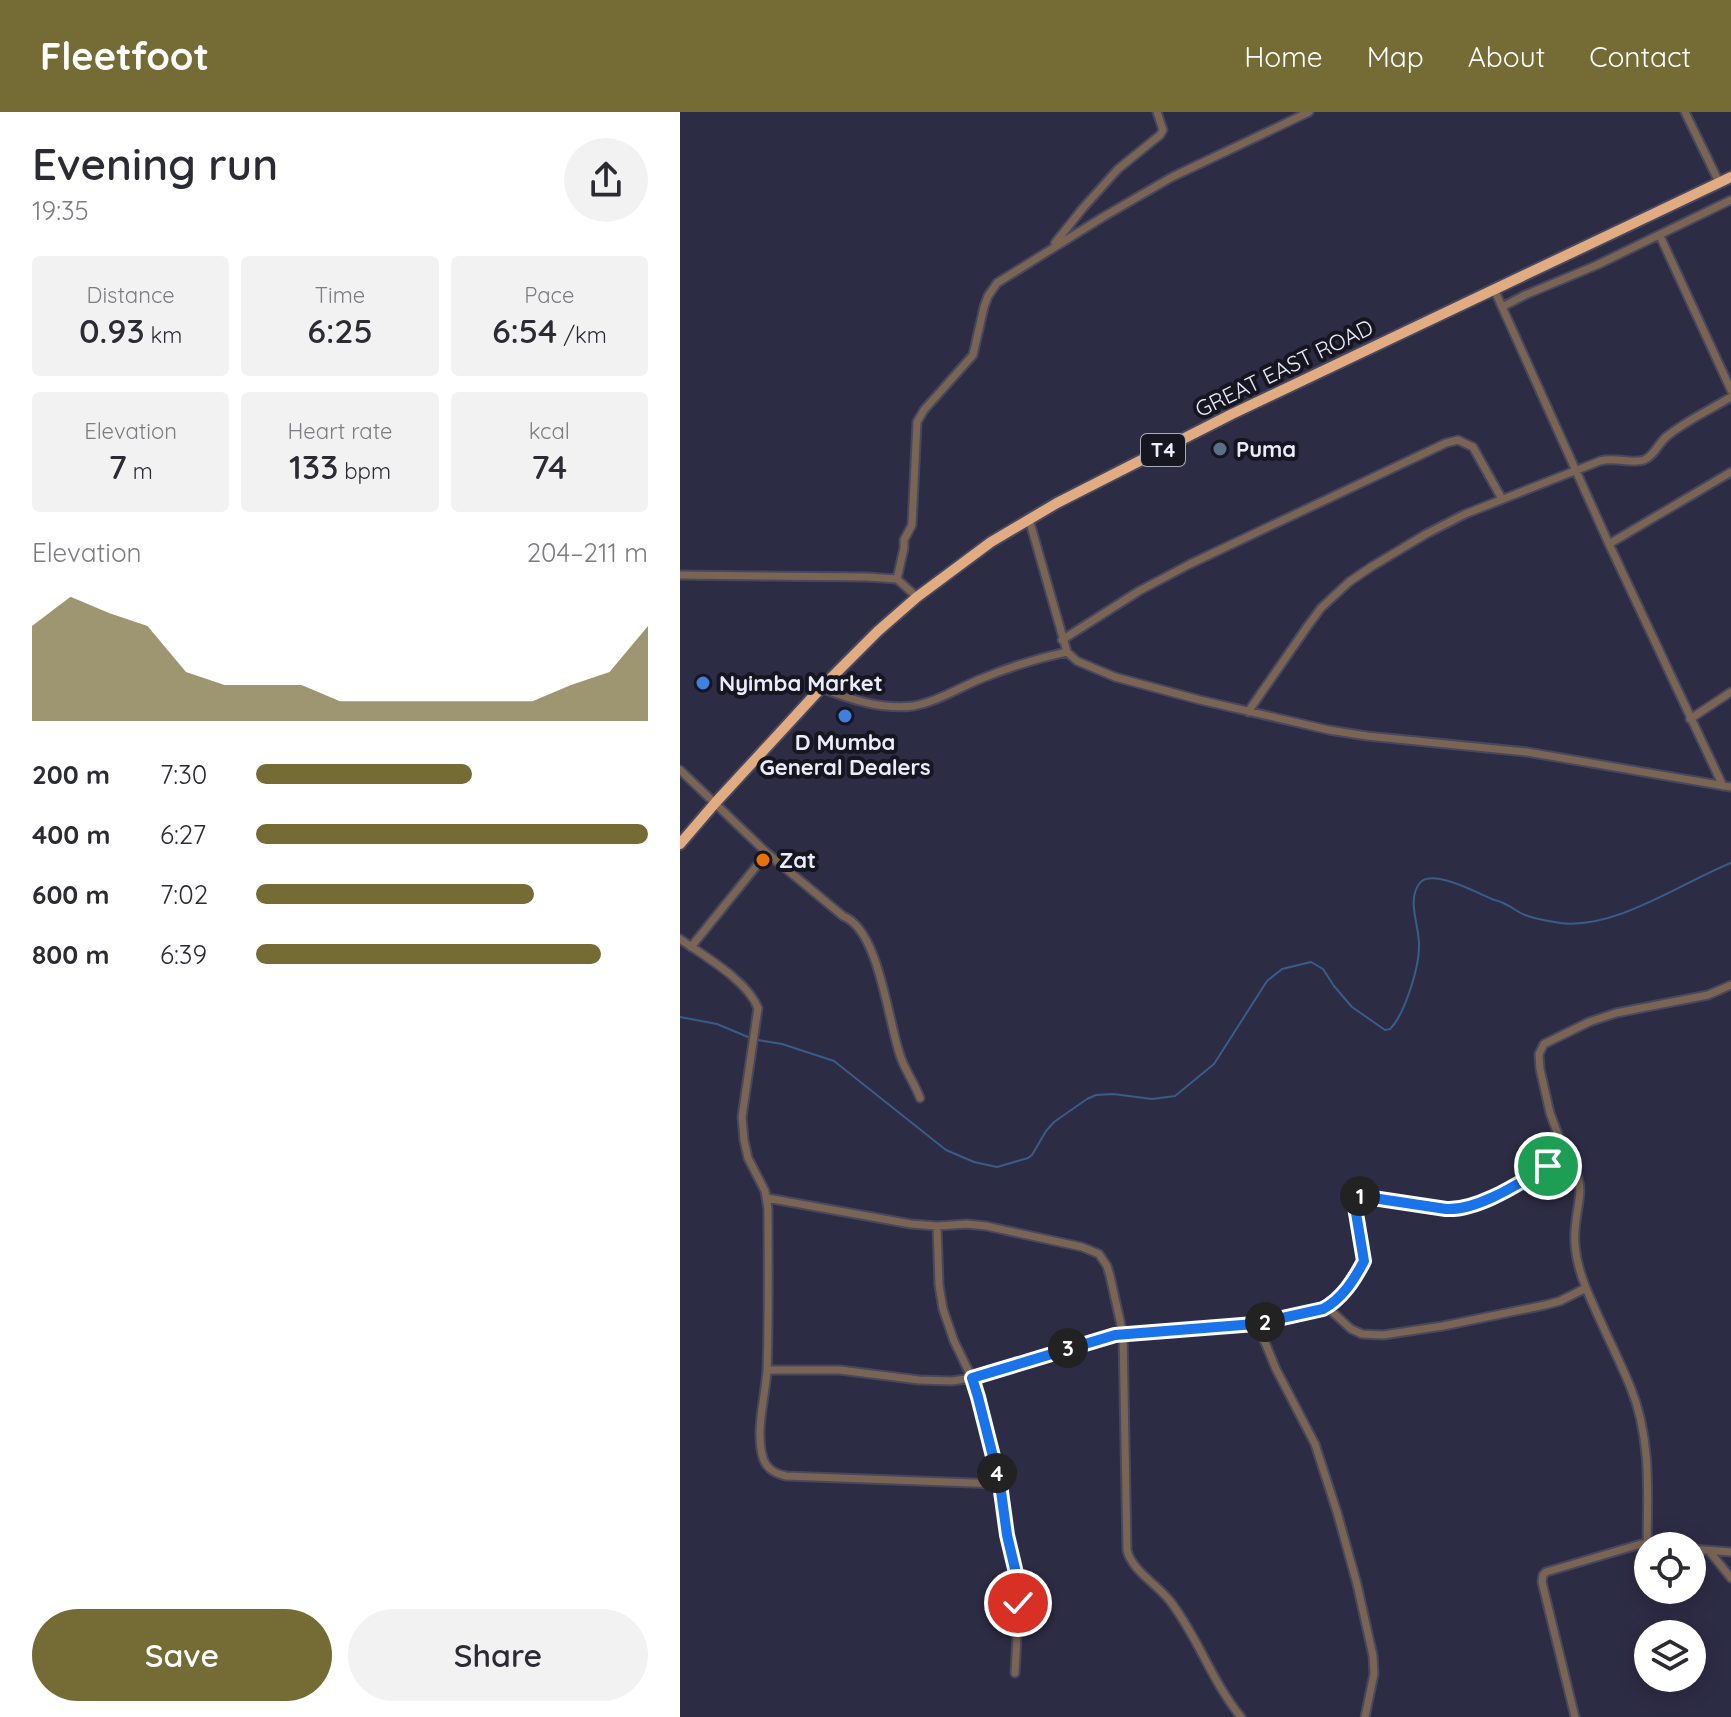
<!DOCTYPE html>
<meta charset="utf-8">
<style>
body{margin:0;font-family:Quicksand,sans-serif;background:#f2f2f3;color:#2b2b33;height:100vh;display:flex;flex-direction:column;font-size:30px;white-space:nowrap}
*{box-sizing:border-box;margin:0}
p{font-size:26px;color:#7c7c81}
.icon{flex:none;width:44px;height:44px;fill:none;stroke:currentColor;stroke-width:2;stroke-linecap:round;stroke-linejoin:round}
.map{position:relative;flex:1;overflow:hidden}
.sheet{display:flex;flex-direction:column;background:#fff;width:680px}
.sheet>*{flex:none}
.fabs{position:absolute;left:954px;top:1420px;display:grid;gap:16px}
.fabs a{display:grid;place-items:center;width:72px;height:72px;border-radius:50%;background:#fff;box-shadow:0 4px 20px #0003;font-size:40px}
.pin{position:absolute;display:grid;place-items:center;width:68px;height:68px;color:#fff;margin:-34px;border:4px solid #fff;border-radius:50%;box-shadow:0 2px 8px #0007}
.km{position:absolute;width:40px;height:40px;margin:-20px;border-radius:50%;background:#222;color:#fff;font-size:22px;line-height:40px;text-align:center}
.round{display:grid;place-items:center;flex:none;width:84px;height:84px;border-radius:42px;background:#f2f2f3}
.head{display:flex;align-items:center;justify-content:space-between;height:136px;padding:0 32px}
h1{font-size:44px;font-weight:600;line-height:60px}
.stats{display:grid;grid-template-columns:repeat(3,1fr);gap:12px;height:136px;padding:8px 32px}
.stats div{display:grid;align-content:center;border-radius:8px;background:#f2f2f3;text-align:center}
.stats b{font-size:34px;font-weight:600}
.stats small{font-size:22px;font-weight:400}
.stats p{font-size:22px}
.chart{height:224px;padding:16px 32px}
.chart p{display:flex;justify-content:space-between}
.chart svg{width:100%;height:144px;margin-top:8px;fill:#746b35;opacity:.7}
.button{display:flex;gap:16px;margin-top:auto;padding:16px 32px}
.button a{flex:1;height:92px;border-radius:48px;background:#746b35;color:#fff;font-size:32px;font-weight:600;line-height:92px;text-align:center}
.button a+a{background:#f2f2f3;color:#2b2b33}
ul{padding:0 32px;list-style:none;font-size:26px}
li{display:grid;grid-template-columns:128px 96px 1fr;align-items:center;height:60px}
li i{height:20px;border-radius:10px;background:#746b35}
header{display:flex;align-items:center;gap:48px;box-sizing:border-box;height:112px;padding:0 40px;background:#746b35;color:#fff}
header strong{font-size:38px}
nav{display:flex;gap:44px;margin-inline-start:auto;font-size:28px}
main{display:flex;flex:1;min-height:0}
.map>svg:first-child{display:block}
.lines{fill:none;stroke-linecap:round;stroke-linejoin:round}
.stream{stroke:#395c89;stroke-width:2}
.minor-casing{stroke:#47475e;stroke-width:11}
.highway-casing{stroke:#47475e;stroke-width:14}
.minor{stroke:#7a6454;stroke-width:7}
.highway{stroke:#e2ac82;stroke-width:10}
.route-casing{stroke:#fff;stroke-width:16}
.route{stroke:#1a73e8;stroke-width:10}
.service-dot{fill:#5c6f8a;stroke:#161621;stroke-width:3}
.shop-dot{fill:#3f7fe0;stroke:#161621;stroke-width:3}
.food-dot{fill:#e8710a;stroke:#161621;stroke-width:3}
.labels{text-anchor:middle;stroke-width:8;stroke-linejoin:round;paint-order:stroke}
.shield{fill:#161621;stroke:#aaabba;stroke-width:2}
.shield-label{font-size:20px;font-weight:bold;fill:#eaebfb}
.street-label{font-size:22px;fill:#eaebfb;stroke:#161621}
.poi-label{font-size:22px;font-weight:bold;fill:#eaebfb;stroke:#161621;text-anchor:start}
</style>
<header>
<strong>Fleetfoot</strong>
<nav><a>Home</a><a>Map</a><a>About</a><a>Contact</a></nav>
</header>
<main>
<section class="sheet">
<div class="head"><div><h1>Evening run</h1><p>19:35</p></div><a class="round"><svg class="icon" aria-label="share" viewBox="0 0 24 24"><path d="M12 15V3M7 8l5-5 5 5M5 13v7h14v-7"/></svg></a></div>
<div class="stats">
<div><p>Distance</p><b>0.93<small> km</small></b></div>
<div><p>Time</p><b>6:25</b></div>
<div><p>Pace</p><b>6:54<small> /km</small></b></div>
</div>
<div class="stats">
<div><p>Elevation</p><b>7<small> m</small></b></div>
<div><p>Heart rate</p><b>133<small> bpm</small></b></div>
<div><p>kcal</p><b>74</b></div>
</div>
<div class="chart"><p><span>Elevation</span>204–211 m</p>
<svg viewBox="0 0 160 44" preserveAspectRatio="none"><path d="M0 44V15L10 6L20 11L30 15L40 29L50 33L60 33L70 33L80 38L90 38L100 38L110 38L120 38L130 38L140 33L150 29L160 15V44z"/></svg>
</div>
<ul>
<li><b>200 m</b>7:30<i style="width:55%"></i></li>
<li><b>400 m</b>6:27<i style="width:100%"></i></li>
<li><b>600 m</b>7:02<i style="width:71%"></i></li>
<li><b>800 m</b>6:39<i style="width:88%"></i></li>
</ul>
<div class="button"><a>Save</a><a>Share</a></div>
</section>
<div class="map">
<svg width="1051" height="1605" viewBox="0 0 1051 1605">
<rect width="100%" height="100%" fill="#2d2c45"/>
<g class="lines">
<path class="stream" d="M0,905L37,912L68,925
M78,928L102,932L154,949L266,1038L294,1050L317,1055L348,1046L352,1043L366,1019L374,1010L407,987L416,983L433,982L472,987L495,984L534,952L587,869L602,857L631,850L643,857L654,874L672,895L705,918L710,917C725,902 740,853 739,832C739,814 727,788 739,772C750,755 797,781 812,787C816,789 820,789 823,791C831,794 837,800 845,803C855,807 869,809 880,811C935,818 1001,771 1051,751"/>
<defs>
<path id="minor" d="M1005,0L1039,70
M980,124L1051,278
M375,131L403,96L438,57L480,23L483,18L477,0
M814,177L929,432L1043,674
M822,195L845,183L917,153L1051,88
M349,407L387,540L397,549L435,565L520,588L649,618L687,624L847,640L1051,675
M929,432L1051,360
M0,463L187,465L217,467L237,485
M217,467L224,436V428L232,413L237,310L244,298L293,243L304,195L308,184L317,171L423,105L492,65L629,0
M382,528L459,479L510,452L766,331L778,328L793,335L822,387
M141,576C170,587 201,598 233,594C257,590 280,575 303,566C330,555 358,546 387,540
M568,600L627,515L641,496L669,470L691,455L746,422L785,402L920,349C935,345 952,352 964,348C974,344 978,332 986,325C1005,309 1030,298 1051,285
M1010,607L1051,580
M0,658L87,741L11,835
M87,741L163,804C200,818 208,912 221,946C226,960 235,972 240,986
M0,827C24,844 67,868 78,896L62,1005L64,1028L68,1046L85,1079L88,1097C88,1151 89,1205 87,1259C85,1287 75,1319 83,1346C87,1358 96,1362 106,1364L320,1372
M886,1044C909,1075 897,1085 895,1119C894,1131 896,1144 899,1155C902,1167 907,1179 912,1190C924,1218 938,1245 950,1274C971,1324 968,1378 967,1431
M87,1086L231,1112L257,1114L287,1112L306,1114L402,1135L419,1142L427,1154L430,1164L443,1222L447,1438C452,1459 477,1472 490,1489C518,1525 532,1570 561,1605
M257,1114L259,1173L263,1197L274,1229L292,1266L298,1285L320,1372L325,1411L336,1461L338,1505L335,1561
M647,1195L671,1217L682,1222L703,1223L763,1214L865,1193L880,1189L906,1176
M577,1211L596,1257L635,1332L657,1400L677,1472L693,1544L694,1562L685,1605
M87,1258H160L239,1268L272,1269L305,1264L369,1242L435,1223L575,1212C596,1209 631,1205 649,1194C664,1184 676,1165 684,1149L673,1083L766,1097C802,1099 854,1061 886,1044L870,1001L860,957L859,942L864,932L909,910L936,901L1028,883L1051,873
M1012,1437L1051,1440
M1030,1440L1051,1466
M895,1605L862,1470L863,1463L866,1460L961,1432L974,1431L994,1434"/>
<path id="highway" d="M0,732L36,690L141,576L198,519L237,485L311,430L377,391L552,302L1051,65"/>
</defs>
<use href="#minor" class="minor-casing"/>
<use href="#highway" class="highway-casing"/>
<use href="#minor" class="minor"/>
<use href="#highway" class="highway"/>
</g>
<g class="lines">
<defs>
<path id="route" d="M338,1491L336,1461L327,1423L320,1372L298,1285L292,1266L435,1223L575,1212L643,1197C662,1187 674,1168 684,1149L673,1083L766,1097C798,1099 841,1070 868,1054"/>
</defs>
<use href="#route" class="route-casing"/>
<use href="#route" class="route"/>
</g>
<circle class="service-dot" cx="540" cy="337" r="8"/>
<g class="shop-dot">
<circle cx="23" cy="571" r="8"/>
<circle cx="165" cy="604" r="8"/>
</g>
<circle class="food-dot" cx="83" cy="748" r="8"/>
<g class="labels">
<rect class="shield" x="461" y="322" width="44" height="32" rx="6"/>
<g class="shield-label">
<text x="483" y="345">T4</text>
</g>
<g class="street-label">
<text transform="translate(604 256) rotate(-26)" y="8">GREAT EAST ROAD</text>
</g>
<g class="poi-label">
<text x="556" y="345">Puma</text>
<text x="39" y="579">Nyimba Market</text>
<text x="165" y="638" text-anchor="middle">D Mumba<tspan x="165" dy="25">General Dealers</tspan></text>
<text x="99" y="756">Zat</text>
</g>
</g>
</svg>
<div class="fabs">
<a><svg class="icon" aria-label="locate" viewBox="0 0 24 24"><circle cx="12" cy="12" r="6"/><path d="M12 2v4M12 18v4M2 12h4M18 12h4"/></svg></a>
<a><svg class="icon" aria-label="layers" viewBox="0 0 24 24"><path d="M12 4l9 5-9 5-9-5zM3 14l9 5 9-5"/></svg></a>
</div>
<div class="pin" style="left:868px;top:1054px;background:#1e9e55"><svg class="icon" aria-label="arrive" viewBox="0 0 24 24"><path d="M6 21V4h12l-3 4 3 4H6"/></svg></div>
<div class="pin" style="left:338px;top:1491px;background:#d93025"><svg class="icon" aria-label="check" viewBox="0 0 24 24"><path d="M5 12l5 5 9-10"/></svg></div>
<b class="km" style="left:680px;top:1084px">1</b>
<b class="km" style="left:585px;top:1210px">2</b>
<b class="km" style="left:388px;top:1236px">3</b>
<b class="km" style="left:317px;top:1361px">4</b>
</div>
</main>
